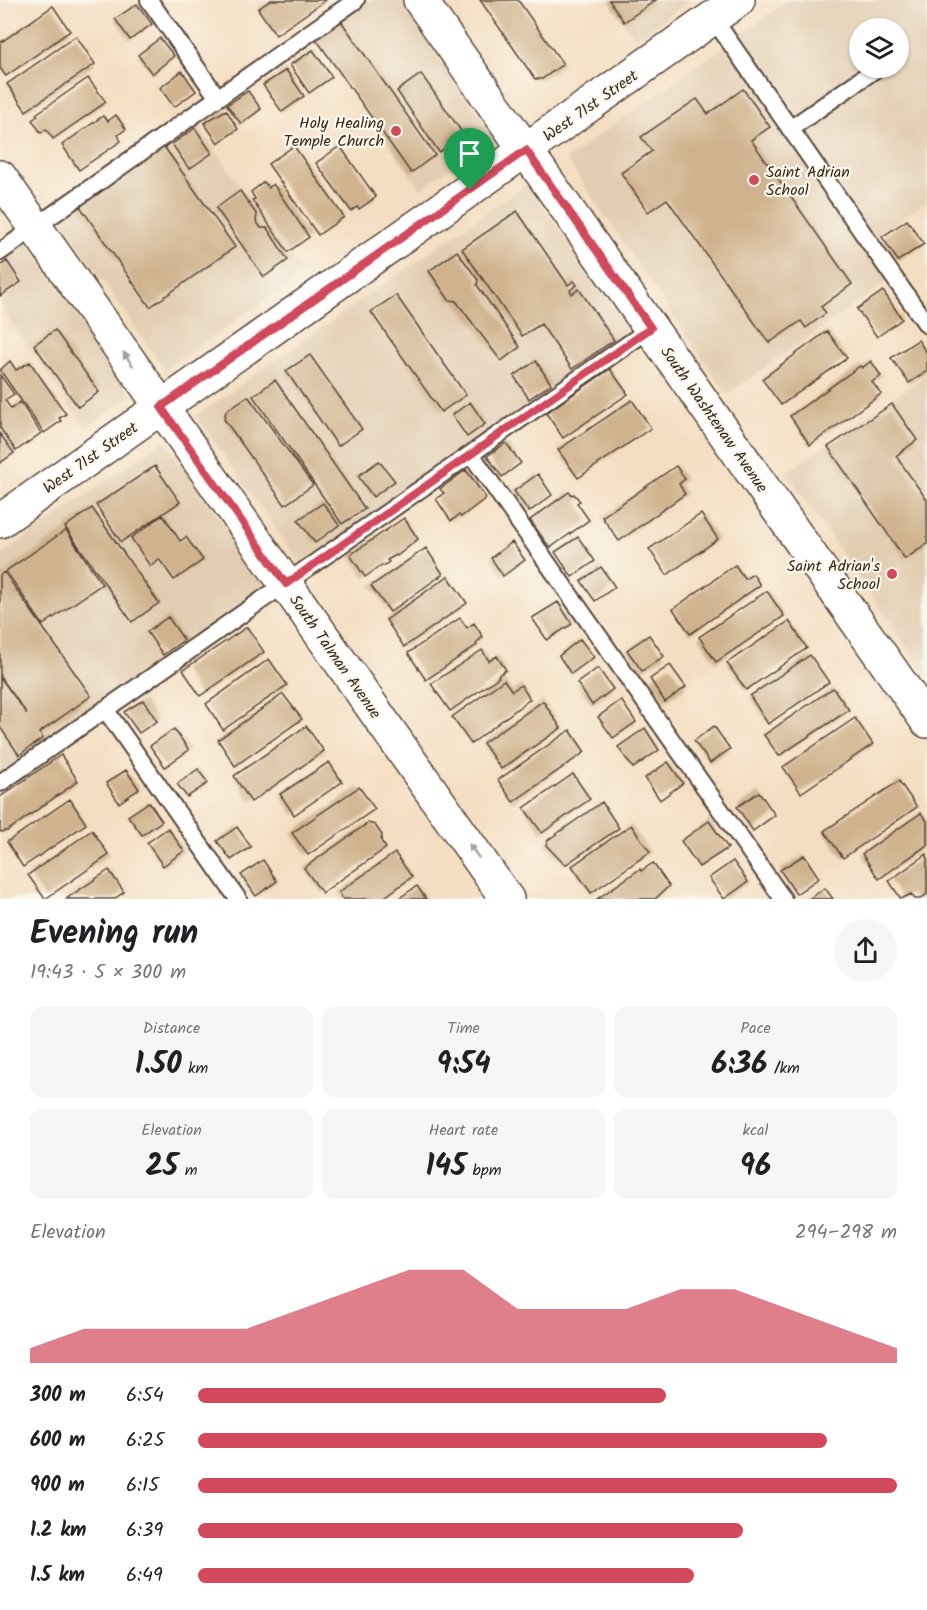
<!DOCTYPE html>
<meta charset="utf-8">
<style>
body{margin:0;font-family:Kalam,sans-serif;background:#f6f6f6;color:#202124;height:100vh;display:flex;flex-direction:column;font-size:22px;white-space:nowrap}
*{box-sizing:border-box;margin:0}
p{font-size:20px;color:#757577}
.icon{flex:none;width:33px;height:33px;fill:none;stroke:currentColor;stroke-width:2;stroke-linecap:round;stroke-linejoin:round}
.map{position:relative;height:899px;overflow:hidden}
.sheet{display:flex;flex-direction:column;background:#fff;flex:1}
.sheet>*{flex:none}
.tools{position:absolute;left:849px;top:18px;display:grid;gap:12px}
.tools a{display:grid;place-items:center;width:60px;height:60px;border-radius:50%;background:#fff;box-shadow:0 2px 4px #0004;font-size:30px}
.pin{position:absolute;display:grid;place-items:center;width:51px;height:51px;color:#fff;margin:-62px -26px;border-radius:50% 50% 50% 0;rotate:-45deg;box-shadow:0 0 6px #0007}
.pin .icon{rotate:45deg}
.round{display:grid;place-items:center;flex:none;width:63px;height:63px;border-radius:32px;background:#f6f6f6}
.overview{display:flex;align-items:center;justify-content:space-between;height:102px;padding:0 30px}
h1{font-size:33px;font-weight:800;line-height:45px}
.metrics{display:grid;grid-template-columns:repeat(3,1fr);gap:9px;height:102px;padding:6px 30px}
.metrics div{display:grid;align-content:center;border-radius:12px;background:#f6f6f6;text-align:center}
.metrics b{font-size:30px;font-weight:800}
.metrics small{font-size:16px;font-weight:400}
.metrics p{font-size:16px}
.chart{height:168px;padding:12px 30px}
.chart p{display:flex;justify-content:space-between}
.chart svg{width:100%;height:108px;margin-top:6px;fill:#d1495b;opacity:.7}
ul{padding:0 30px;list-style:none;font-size:20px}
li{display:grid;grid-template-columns:96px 72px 1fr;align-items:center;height:45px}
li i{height:15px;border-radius:8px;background:#d1495b}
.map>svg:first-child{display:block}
.built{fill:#e2cdb2;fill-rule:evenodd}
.building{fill:#d0b38e}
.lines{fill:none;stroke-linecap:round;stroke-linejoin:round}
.lane-casing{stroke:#574537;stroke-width:20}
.street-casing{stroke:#574537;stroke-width:36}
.secondary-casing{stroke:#574537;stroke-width:36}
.lane{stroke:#fff;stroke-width:16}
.street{stroke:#fff;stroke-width:33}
.secondary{stroke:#fff;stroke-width:33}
.oneway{fill:#a79f9a}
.route-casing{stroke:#fff;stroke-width:12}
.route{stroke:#d1495b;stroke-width:8}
.poi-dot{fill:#d1495b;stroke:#fbf7ec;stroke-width:2}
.labels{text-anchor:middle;stroke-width:4.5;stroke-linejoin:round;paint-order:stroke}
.street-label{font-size:16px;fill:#3b2a1e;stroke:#fbf7ec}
.poi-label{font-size:16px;fill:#3b2a1e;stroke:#fbf7ec;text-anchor:end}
</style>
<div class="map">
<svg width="927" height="899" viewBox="0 0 927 899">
<rect width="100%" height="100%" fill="#fbf7ec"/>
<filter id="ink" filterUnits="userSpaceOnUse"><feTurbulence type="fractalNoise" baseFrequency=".0167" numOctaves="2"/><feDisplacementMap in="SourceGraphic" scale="12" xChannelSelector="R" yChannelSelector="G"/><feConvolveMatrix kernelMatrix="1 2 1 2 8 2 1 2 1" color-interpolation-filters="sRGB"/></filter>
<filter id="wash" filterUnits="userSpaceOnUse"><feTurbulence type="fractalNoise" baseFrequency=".008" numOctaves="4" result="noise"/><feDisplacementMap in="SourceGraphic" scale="24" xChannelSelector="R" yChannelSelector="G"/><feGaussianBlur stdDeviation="1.35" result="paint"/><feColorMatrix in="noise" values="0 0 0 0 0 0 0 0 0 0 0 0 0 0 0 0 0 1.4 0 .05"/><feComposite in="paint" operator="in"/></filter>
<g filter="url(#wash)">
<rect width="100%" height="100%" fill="#f4dec2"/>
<path class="built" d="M356,0H400L495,137L421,189L308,34Z
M608,0H690L635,38Z
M789,0H927V201L869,242L894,277L727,394L566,159ZM860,28H898V68H860Z
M191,116L303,274L165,370L56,213Z
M527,184L637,338L305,570L196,416Z
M23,236L132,395L86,428L0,307V252Z
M927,374V675L786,473Z
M165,440L272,593L0,783V556Z"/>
<g id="blocks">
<path class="building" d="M271,0H326L276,35L258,9Z
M480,0H518L563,64L542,79H535Z
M609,0H656L624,22Z
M137,4L152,24L130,40L115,19Z
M53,6L70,31L6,76L0,68V43Z
M341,21L435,155L411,173L316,39Z
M76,36L95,64L26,111L7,84Z
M160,38L174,56L152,74L138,55Z
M313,50L332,77L309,93L290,65Z
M286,70L304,96L282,112L263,85Z
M182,71L196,91L174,107L160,88Z
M421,74L464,135L439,152L397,91Z
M88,78L106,102L53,139L46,129L41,133L32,120L38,116L36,114Z
M743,89L770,127L751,140L852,284L821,307L826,313L806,328L801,321L769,343L667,199L648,212L621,173L652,151L641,137L697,99L708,114Z
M248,91L261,109L241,124L227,105Z
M226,110L238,129L218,143L204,123Z
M116,115L126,129L118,135L121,141L79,170L62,145L103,116L108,121Z
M195,128L212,153L189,169L172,144Z
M163,145L235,247L150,307L79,205Z
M294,146L344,217L318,235L268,164Z
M340,146L376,197L359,209L357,207L351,211L316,163Z
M264,182L269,188L273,184L309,237L288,252L252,200L255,199L251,192Z
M240,191L257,215L256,221L261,228H267L288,260L264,277L216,208Z
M517,211L568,285L574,281L577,285L570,290L572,294L579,289L614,340L572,369L541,324L522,336L462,249Z
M907,220L924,244L898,261L882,237Z
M457,251L478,280L477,285L520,347L501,361L456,301L449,300L429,271Z
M7,261L21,282L0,296V266Z
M883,291L902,319L877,337L857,309Z
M396,295L466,395L441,412L371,312Z
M55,330L99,392L78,407L34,345Z
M827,331L847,358L781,405L762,379Z
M918,340L927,353V371L909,383L891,358Z
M310,355L362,429L338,446L286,371Z
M10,361L16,370L30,362L66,414L59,418L61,421L44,433L0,370Z
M536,361L551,384L529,399L514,376Z
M871,361L881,376L872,382L881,394L810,445L790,416L860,366L862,368Z
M610,369L628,394L563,438L546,413Z
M0,375L14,394L5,400L11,409L20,402L41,433L16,451L0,428Z
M275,380L365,509L342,524L253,396Z
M248,396L313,485L285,505L224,419L226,411Z
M632,400L651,428L578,478L558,450Z
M470,402L485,424L467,437L452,415Z
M892,404L917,440L896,456L927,500V544L905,559L828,447Z
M0,434L14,453L0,463Z
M506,443L521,463L502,477L487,456Z
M379,461L395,481L373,497L358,476Z
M155,466L180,502L121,542L96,505Z
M676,466L685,479L679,484L685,494L619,541L602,517Z
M466,470L486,498L461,517L459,515L451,521L436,499L444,493L440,489Z
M538,474L552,495L529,512L514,491Z
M569,492L572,495L574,494L580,501L577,503L589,520L550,548L530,520Z
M323,503L339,525L315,543L298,520Z
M92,508L159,603L132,622L65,527Z
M701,514L718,539L667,575L649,549Z
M163,515L180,541L186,537L203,560L174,580L159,559L150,566L131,538Z
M404,518L418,539L397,556L396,555L387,560L389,562L383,566L382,565L365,577L350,555Z
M66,530L102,584L43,625L6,571Z
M578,537L595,561L572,577L555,552Z
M512,542L525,560L503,576L491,558Z
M426,548L443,574L390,612L371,586Z
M735,565L745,579L753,574L760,585L690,634L673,609Z
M601,567L615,587L595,601L581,581Z
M4,572L91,696L39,733L43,738L19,755L0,727V677L27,714L0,676V575Z
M448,576L467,603L404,647L386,620Z
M767,591L784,616L716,662L699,637Z
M558,602L572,624L547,640L532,618Z
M168,617L184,640L163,655L147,632Z
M460,618L467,628L474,623L483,637L476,643L477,645L426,680L408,653Z
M789,621L807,648L746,690L727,663Z
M247,627L264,652L200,696L183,670Z
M649,635L664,656L642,671L627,650Z
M580,639L594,657L571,674L559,656Z
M482,650L489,661L497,656L506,670L498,675L499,677L450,711L431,684Z
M810,655L829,682L768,724L750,696Z
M269,659L287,685L223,730L206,704Z
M670,665L686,687L665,702L650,679Z
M598,668L613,689L592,705L577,683Z
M504,680L512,691L521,685L530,699L471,744L452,717Z
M833,688L849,710L779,756L764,735Z
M283,694L302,719L235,766L218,740Z
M143,700L157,721L139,733L124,712Z
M621,700L636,722L613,738L598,717Z
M543,701L561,728L501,769L483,743Z
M855,718L873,744L801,793L783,767Z
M306,726L324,751L251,802L234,776Z
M714,726L730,749L710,763L694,741Z
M645,728L659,750L633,768L618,747Z
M174,729L189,750L165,767L150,746Z
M570,730L585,752L513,802L498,780Z
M61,755L78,781L7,831L0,832V797Z
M329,762L342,782L294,815L280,794Z
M668,762L683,783L660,800L645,778Z
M198,769L208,783L187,797L177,784Z
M126,770L139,789L119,803L106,783Z
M573,774L590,799L542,833L524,808Z
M899,781L917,807L843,858L824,831Z
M359,787L375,809L308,855L292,833Z
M759,792L775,815L753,831L737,807Z
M70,799L86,824L23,867L7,842Z
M149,802L162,821L142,835L128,816Z
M602,802L619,828L565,865L546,845L548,840Z
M921,813L927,821V845L879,879L862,854Z
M709,821L728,848L699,867L681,841Z
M368,823L375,825L382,835L381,841L386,848L322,893L304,868Z
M631,825L650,852L591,893L572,866Z
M237,827L251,847L231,860L217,841Z
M168,828L184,851L163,866L147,843Z
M92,830L109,855L45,899L28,875Z
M395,853L412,877L382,899H343L339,892Z
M927,854V894L920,899H915L911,894L901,899L889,881Z
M804,855L819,878L796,894L780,870Z
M263,860L277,881L256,896L241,875Z
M733,861L748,882L724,899L709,878Z
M653,863L669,886L655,899H597L640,869L641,871Z
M109,870L124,892L114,899H66Z
M417,886L426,899H398Z
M825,888L833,899H809Z"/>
</g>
</g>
<g filter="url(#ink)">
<use href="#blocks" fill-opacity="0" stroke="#574537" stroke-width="1.5"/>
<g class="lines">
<defs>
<path id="lane" d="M149,0L218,98
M713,18L927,325
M790,129L877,68
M0,252L356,0
M471,454L783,899
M105,709L238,899
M0,783L651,328"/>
<path id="street" d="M420,0L927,721
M0,177L507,899"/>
<path id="secondary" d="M0,521L738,0"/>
</defs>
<use href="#lane" class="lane-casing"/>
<use href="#street" class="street-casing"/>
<use href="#secondary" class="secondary-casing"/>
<use href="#lane" class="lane"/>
<use href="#street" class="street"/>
<use href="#secondary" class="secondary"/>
</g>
<defs><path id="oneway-solid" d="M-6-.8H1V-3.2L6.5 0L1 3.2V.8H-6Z" transform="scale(1.5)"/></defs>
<g class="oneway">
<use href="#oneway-solid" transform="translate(128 359) rotate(-125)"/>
<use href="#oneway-solid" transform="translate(474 851) rotate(-125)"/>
</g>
</g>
<g class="lines" filter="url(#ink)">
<defs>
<path id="route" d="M526,150L651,328L286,584L161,407Z"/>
</defs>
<use href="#route" class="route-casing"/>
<use href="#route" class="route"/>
</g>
<g class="poi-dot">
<circle cx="396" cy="131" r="6"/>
<circle cx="754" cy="180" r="6"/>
<circle cx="892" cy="574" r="6"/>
</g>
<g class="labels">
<g class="street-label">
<text transform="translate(590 105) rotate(-35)" y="6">West 71st Street</text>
<text transform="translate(715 419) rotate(55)" y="6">South Washtenaw Avenue</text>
<text transform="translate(90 457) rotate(-35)" y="6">West 71st Street</text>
<text transform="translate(336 656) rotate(55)" y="6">South Talman Avenue</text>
</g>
<g class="poi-label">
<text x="384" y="128">Holy Healing<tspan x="384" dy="18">Temple Church</tspan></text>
<text x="766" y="177" text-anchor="start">Saint Adrian<tspan x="766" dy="18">School</tspan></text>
<text x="880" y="571">Saint Adrian's<tspan x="880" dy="18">School</tspan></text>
</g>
</g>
</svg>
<div class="tools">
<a><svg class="icon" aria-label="layers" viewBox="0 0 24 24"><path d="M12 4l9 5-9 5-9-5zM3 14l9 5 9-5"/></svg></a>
</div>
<div class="pin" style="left:470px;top:190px;background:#1e9e55"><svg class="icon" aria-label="arrive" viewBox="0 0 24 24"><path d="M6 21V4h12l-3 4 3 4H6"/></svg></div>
</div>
<section class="sheet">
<div class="overview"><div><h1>Evening run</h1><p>19:43 · 5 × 300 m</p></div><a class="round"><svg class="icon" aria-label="share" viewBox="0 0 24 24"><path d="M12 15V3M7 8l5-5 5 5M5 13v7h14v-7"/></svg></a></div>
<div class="metrics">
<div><p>Distance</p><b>1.50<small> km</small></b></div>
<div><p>Time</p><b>9:54</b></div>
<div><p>Pace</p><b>6:36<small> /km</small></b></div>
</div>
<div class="metrics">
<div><p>Elevation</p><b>25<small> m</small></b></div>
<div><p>Heart rate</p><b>145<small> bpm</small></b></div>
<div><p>kcal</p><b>96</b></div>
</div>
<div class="chart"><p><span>Elevation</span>294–298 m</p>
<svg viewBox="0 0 160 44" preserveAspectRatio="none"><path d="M0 44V38L10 30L20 30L30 30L40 30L50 22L60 14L70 6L80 6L90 22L100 22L110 22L120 14L130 14L140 22L150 30L160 38V44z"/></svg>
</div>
<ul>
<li><b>300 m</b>6:54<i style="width:67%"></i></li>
<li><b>600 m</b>6:25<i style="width:90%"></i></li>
<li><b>900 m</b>6:15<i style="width:100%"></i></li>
<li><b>1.2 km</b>6:39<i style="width:78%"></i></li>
<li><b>1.5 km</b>6:49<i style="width:71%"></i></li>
</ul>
</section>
